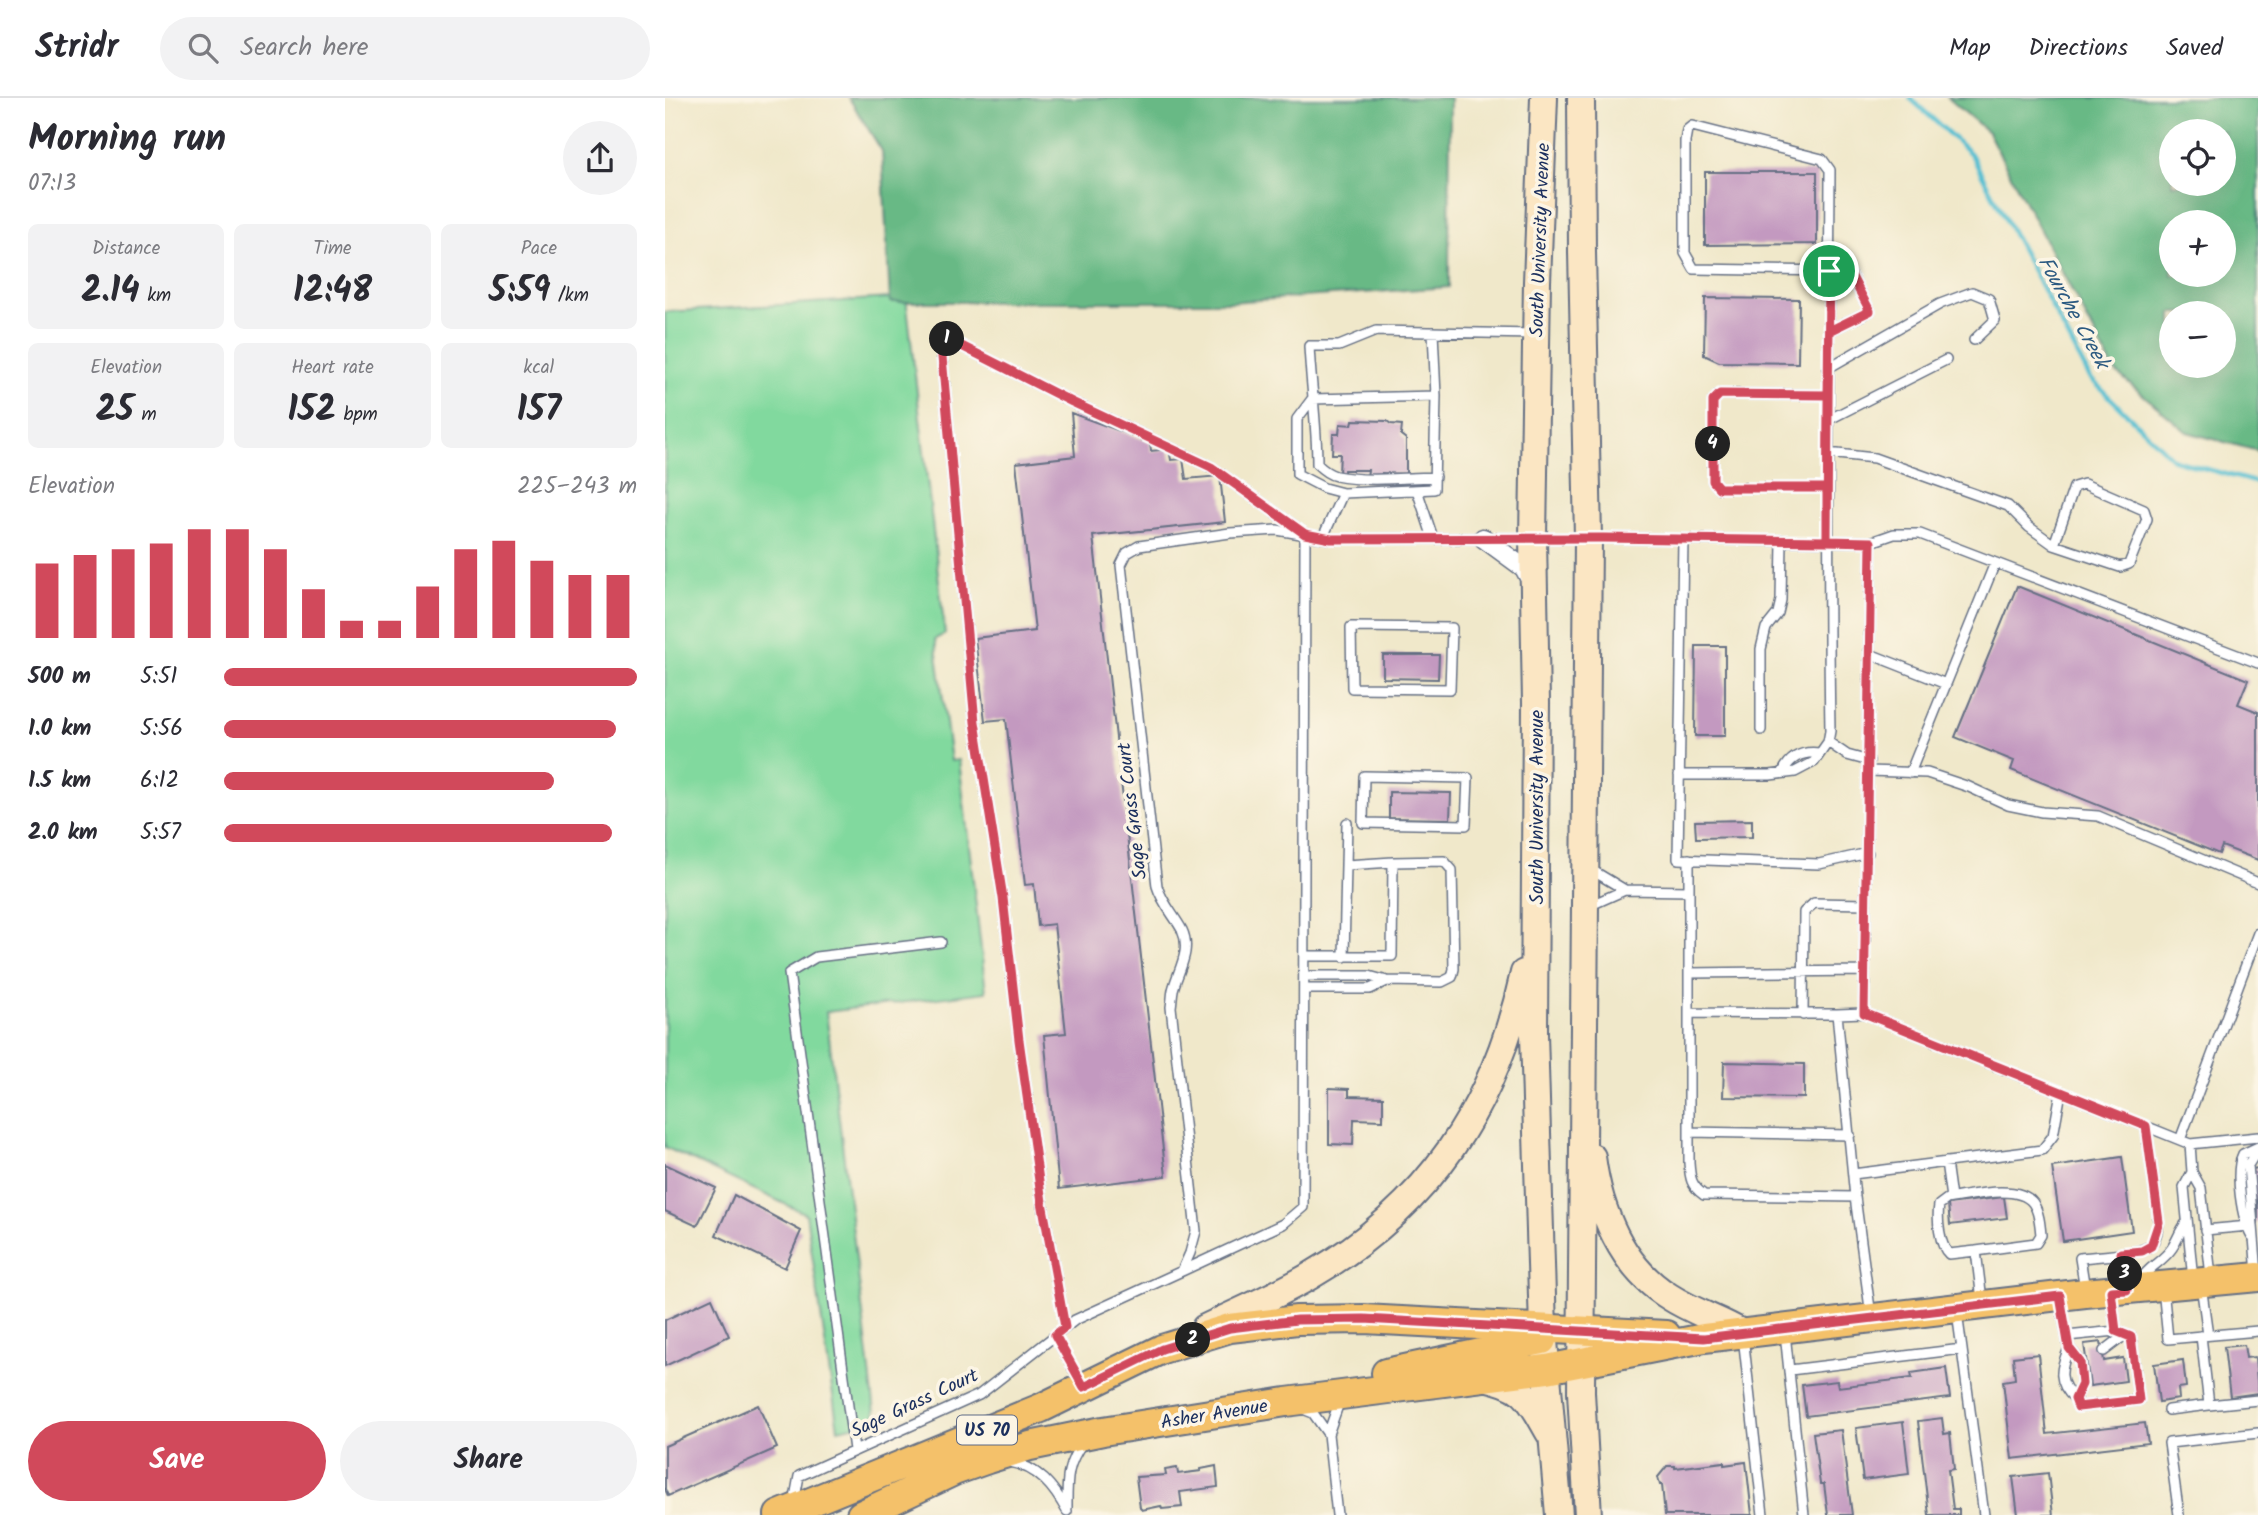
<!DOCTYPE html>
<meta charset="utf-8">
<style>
body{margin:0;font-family:Kalam,sans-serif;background:#f2f2f3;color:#2b2b33;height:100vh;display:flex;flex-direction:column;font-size:26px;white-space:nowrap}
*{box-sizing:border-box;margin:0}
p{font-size:23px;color:#7c7c81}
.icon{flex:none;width:38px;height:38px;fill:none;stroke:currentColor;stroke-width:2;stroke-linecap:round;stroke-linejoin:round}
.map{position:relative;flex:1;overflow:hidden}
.details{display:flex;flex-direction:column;background:#fff;width:665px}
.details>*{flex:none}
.buttons{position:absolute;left:1494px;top:21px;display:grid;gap:14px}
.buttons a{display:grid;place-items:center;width:77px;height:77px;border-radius:50%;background:#fff;box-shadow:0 7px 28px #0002;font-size:35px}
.pin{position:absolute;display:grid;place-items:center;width:60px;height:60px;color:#fff;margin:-30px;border:4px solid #fff;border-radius:50%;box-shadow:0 2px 7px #0007}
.km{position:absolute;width:35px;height:35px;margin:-18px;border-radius:50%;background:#222;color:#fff;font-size:19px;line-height:35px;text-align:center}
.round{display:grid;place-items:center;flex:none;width:74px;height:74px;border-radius:37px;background:#f2f2f3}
.summary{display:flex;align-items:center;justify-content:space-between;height:119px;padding:0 28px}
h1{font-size:38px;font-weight:700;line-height:52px}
.stats{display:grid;grid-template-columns:repeat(3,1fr);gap:10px;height:119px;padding:7px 28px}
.stats div{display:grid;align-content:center;border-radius:10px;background:#f2f2f3;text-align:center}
.stats b{font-size:35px;font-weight:700}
.stats small{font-size:19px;font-weight:400}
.stats p{font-size:19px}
.chart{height:196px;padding:14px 28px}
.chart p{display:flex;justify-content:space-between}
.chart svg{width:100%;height:126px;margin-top:7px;stroke:#d1495b;stroke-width:6}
.cta{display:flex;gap:14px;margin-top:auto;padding:14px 28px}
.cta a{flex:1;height:80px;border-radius:42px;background:#d1495b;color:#fff;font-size:28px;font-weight:700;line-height:80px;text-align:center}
.cta a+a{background:#f2f2f3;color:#2b2b33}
ul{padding:0 28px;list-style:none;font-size:23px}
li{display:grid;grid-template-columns:112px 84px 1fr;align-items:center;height:52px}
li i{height:18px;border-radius:9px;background:#d1495b}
header{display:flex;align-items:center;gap:42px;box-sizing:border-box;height:98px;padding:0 35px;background:#fff;border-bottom:2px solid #e1e1e2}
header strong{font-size:33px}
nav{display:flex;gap:38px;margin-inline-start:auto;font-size:24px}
.search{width:490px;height:63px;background:#f2f2f3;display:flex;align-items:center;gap:18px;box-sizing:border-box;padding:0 24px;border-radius:38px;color:#7c7c81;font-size:26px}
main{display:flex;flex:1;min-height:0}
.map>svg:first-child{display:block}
.green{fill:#81d99e;stroke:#4e847e;stroke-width:2}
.forest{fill:#68b985;stroke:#427472;stroke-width:2;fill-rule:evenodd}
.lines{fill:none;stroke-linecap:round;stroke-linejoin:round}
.stream{stroke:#55bfd2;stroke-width:4.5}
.building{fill:#c399c0}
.service-casing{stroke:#667084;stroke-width:12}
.minor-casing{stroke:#667084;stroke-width:21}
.secondary-casing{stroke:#667084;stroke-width:30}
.primary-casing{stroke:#667084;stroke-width:32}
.service{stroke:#fff;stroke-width:9}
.minor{stroke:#fff;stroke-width:18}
.secondary{stroke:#fbe6c3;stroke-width:26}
.primary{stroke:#f4c16a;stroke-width:28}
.route-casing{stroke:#fff;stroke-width:14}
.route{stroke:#d1495b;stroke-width:9}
.labels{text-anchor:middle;stroke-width:7;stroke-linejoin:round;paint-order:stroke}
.shield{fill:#fcf5e5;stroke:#5e6a86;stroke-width:2}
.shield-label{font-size:18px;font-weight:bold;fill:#1b2f5e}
.street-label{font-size:19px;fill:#1b2f5e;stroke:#fcf5e5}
.water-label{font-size:21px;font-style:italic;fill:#2c5a81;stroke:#fcf5e5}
</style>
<header>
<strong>Stridr</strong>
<div class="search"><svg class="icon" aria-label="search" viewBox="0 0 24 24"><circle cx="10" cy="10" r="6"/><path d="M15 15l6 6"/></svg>Search here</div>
<nav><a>Map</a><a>Directions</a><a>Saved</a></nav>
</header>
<main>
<section class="details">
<div class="summary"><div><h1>Morning run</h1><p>07:13</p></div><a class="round"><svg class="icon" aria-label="share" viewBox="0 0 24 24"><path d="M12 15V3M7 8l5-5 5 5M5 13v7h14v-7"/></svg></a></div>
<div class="stats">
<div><p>Distance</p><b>2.14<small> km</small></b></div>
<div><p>Time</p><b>12:48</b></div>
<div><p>Pace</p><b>5:59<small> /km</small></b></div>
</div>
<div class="stats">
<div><p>Elevation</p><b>25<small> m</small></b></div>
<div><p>Heart rate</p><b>152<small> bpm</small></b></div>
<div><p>kcal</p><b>157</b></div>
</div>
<div class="chart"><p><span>Elevation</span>225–243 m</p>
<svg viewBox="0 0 160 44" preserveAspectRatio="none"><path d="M5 44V18M15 44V15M25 44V13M35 44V11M45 44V6M55 44V6M65 44V13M75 44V27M85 44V38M95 44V38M105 44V26M115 44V13M125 44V10M135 44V17M145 44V22M155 44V22"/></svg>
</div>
<ul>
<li><b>500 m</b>5:51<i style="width:100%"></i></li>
<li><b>1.0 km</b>5:56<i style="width:95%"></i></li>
<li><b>1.5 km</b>6:12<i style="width:80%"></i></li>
<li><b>2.0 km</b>5:57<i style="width:94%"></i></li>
</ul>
<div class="cta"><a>Save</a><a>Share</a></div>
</section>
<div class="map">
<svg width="1593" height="1417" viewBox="0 0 1593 1417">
<rect width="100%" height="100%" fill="#fcf5e5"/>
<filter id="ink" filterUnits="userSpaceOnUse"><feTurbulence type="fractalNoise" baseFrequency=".0143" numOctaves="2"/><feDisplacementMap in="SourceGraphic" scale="14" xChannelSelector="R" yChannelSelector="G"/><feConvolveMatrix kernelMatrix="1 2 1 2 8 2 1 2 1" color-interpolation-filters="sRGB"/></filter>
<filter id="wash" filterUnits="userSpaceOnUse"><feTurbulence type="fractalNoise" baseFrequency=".00686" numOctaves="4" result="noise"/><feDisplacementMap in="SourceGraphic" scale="28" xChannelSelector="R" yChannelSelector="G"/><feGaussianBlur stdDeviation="1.57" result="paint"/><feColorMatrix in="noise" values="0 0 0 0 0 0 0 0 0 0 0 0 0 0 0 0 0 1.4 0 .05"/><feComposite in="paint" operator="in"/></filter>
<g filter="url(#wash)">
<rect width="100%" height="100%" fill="#f0e8ca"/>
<path class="green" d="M241,199L280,536L270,541L286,663L294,662L321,894L161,914L211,1323L173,1331L141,1116L0,1049V214Z"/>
<path class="forest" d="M184,0H785L784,189L565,204H225L217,53Z
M1283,0H1593V353L1522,334L1449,272L1323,34ZM1507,33H1559V86H1507ZM1507,124H1559V177H1507ZM1507,215H1559V268H1507Z"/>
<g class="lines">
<path class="stream" d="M1245,0L1306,56L1425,280L1509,362L1593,385"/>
</g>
<g id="blocks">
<path class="building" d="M1040,74H1152V146L1040,147Z
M1040,200L1134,201L1133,265L1054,264L1039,257Z
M406,315L485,344L486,353L504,351L506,362L518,361L521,381L555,378L560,424L428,438L501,1078L394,1091L379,937L401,935L389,826L373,828L369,786L360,787L341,621L320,623L310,540L370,533L351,365L410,358Z
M688,322L722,323L726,326L737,327L736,337L741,341V376L717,375V379H702L703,372H679V375H674L675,356H667L668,336H674L675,326L687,327Z
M1352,488L1583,582L1573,606L1593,614V762L1557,748L1554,756L1346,672L1349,663L1290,639Z
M1031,548H1060V638H1030Z
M718,557H774L773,581L718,580Z
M724,694L786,695L785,721L724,720Z
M1087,722V739L1031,740L1030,723Z
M1059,964L1139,966V1000L1058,999Z
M664,990L684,991V998L718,999V1022L689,1021L688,1047L664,1046Z
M1457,1059L1467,1133L1398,1143L1387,1069Z
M0,1066L51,1090L32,1128L0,1113Z
M1593,1070V1125H1588L1582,1072Z
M69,1097L136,1133L120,1170L51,1137Z
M1339,1099L1342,1120L1285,1127L1283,1106Z
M47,1200L64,1238L0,1268V1222Z
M1436,1244L1439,1263L1458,1260L1461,1283L1425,1288L1419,1246Z
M1579,1247L1581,1260L1590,1259L1593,1295L1565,1299L1559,1249Z
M1373,1256L1382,1336L1480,1325L1483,1345L1347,1361L1338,1283L1350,1281L1348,1259Z
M1518,1262L1521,1289L1513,1290L1514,1301L1494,1304L1489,1266Z
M1281,1270L1285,1300L1141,1318L1137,1287L1172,1283L1173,1289L1247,1280L1246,1275Z
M93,1307L112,1350L3,1398L0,1391V1348Z
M1277,1320L1279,1336L1285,1335L1289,1371L1283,1372L1288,1411H1294V1417H1264L1253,1323Z
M1238,1324L1244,1376L1198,1382L1191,1330Z
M1176,1332L1187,1417H1163L1159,1386H1155L1148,1335Z
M1059,1364V1367L1081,1364L1087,1417H1000L997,1387H995L993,1379L1002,1368H1010V1370Z
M551,1368L553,1389L515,1394L517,1409L497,1411L496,1408L477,1412L475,1410L471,1379L501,1377L500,1372L512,1370L513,1376L536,1373V1371Z
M1383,1375L1388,1417H1353L1348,1379Z"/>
</g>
</g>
<g filter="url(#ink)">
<use href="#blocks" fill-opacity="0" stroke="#667084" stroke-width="2"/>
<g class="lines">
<defs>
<path id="service" d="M1163,270L1275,206L1307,194L1324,201L1330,222L1309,242
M647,301L632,321V376L659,390L678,395L769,391L771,298L768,234
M647,301L771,298
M1163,322L1281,262
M1163,355L1209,360L1343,408L1364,429L1389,447L1455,469L1464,466L1482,421L1479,412L1419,386L1409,389L1389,447
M770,379C741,380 699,384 671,378C663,376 658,372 652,366C652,327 646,288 644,248H674L711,233L869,236
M1162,390H1054L1048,383V303L1055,296L1163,297
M752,392L768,440
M658,439L678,395
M1018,441L1013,761L1154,766L1203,755
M686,529L787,530L785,591L687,590Z
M1205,556L1281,586
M1593,565L1255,436H1229L1206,444L1199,915L1525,1046L1593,1039
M1096,632V551L1101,530L1113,515L1116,502L1117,442
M1163,644L1182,657L1204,663
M1204,673L1262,675L1304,689L1343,707L1377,714L1433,718L1593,785
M1118,674C1125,659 1137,653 1154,655
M1245,675L1330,465
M1014,677H1105L1130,674L1149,664L1163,644L1165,633C1162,446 1164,259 1165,72L1157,61L1027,28L1022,32L1020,43V155L1029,171L1165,173L1186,177L1205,213L1164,233
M699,678L803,680L801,727L698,725Z
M1024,761V1065C1025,1080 1026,1088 1039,1097L1190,1099
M681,767L682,725
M960,792L1024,793
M924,808L960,792L925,771
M639,858H727L728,764L681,767L679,859
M1024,875L1200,873
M639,878H704L722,883L777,884L787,879L789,871L787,772L779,763L728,764
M639,891H705L722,883
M1024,915L1172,916
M1199,915L1172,916L1190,1099L1206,1218
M1138,917L1139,814L1149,805L1201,806
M1024,1034L1185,1037
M1515,1042L1593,835
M1525,1046L1527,1074L1536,1090L1546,1178
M1281,1064L1286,1100
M1527,1074L1519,1089L1528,1182
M1188,1076L1377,1052L1388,1038L1396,994
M1540,1132L1584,1128
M1587,1139C1577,1122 1569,1074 1578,1056L1593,1049
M1311,1153L1284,1156C1274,1147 1272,1120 1274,1107L1282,1101C1304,1098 1353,1085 1368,1105C1374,1114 1375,1126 1376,1137L1371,1145L1311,1153L1317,1202
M1456,1155L1461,1187
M1592,1176L1583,1067L1588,1059L1593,1057
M1474,1184C1484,1167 1497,1165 1507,1150C1513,1141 1515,1132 1522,1124
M1536,1187L1543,1237
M1498,1190L1503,1241L1593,1233
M1420,1191L1415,1160C1431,1158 1479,1157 1487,1146C1491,1140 1493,1131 1494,1124L1481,1028
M1395,1200L1404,1250L1415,1263L1417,1286L1410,1301L1413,1309L1474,1302L1466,1239L1451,1233L1446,1194
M1292,1214L1319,1417
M400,1229L377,1103L354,942L338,800L310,624L275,237L407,304L546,369L640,436L638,1109L618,1126L517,1173
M1120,1235L1139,1417
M390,1237L416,1285
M1078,1238L1098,1417
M1402,1238L1451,1233
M1536,1238L1544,1307L1593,1302
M1404,1250C1395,1271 1392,1284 1410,1301
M1439,1253L1460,1237
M1125,1272L1297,1251
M638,1311L648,1315L663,1336
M1503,1312L1544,1307
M189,1352L124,875L151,859L276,844
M345,1364C373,1369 389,1389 402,1413
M129,1405L134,1378L314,1297L410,1222L517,1173L525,1155L531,1133L506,909C507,903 507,897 508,892C513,872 527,853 517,832C509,817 497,805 492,788L456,467L462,455L474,448L565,435L612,432L666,441L938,440L1206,444
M402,1410C402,1382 401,1367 418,1344
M672,1417L663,1336L675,1302
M1514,1417L1504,1345L1593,1335"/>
<path id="minor" d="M818,440L859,470L868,487"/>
<path id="secondary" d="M879,0L872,184L868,440L871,605L869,936L878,1231L894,1417
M916,0L917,154L923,440L916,1294L923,1417
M927,1059C934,1113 957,1170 1005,1199C1028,1214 1054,1221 1077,1235
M540,1230C575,1213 611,1198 645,1178C764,1109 830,1009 859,875
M819,1279C862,1288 864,1300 885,1336"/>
<path id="primary" d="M721,1275L877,1242
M114,1417L376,1310L497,1251L565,1230L632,1222L699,1221L1001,1237
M196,1417L289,1373L323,1361L365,1348L438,1333L621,1304L882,1271L1039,1240L1420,1195L1593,1179"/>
</defs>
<use href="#service" class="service-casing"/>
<use href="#minor" class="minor-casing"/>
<use href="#secondary" class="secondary-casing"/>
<use href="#primary" class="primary-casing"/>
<use href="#service" class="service"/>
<use href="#minor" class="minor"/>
<use href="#secondary" class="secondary"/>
<use href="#primary" class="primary"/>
</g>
</g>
<g class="lines" filter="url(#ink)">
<defs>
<path id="route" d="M1164,173C1164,263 1163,353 1162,443L938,440L666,441L640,436L546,369L407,304L275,237L310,624L338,800L354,942L377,1104L400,1229L390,1237L419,1289L497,1251L565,1230L632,1222L699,1221L1039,1240L1395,1198L1404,1250L1415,1264L1417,1286L1410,1301L1413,1309L1474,1302L1466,1239L1451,1233L1446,1193L1462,1192L1456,1155L1477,1153L1486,1148L1494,1124L1481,1028L1199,915L1206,444L1162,443V390H1054L1048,383V303L1055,296L1163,297L1164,233L1205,213L1186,177L1164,173"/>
</defs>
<use href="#route" class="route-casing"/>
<use href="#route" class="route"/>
</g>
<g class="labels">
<rect class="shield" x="292" y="1317.5" width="60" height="29" rx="5"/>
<g class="shield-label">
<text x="322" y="1338">US 70</text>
</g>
<g class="street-label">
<text transform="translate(874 142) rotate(-88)" y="7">South University Avenue</text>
<text transform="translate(871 709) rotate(-90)" y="7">South University Avenue</text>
<text transform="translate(466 713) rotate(-97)" y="7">Sage Grass Court</text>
<text transform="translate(249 1304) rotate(-25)" y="7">Sage Grass Court</text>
<text transform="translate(549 1315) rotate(-9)" y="7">Asher Avenue</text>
</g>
<g class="water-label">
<text transform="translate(1409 214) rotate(61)" y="7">Fourche Creek</text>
</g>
</g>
</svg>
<div class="buttons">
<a><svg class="icon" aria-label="locate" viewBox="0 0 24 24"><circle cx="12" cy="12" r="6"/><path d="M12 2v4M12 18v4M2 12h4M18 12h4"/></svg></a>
<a>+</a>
<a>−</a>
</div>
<div class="pin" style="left:1164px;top:173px;background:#1e9e55"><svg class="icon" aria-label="arrive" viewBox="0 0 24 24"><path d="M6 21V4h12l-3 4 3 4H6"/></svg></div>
<b class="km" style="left:282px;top:241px">1</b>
<b class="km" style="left:528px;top:1242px">2</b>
<b class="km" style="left:1460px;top:1176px">3</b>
<b class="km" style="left:1048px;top:346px">4</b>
</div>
</main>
